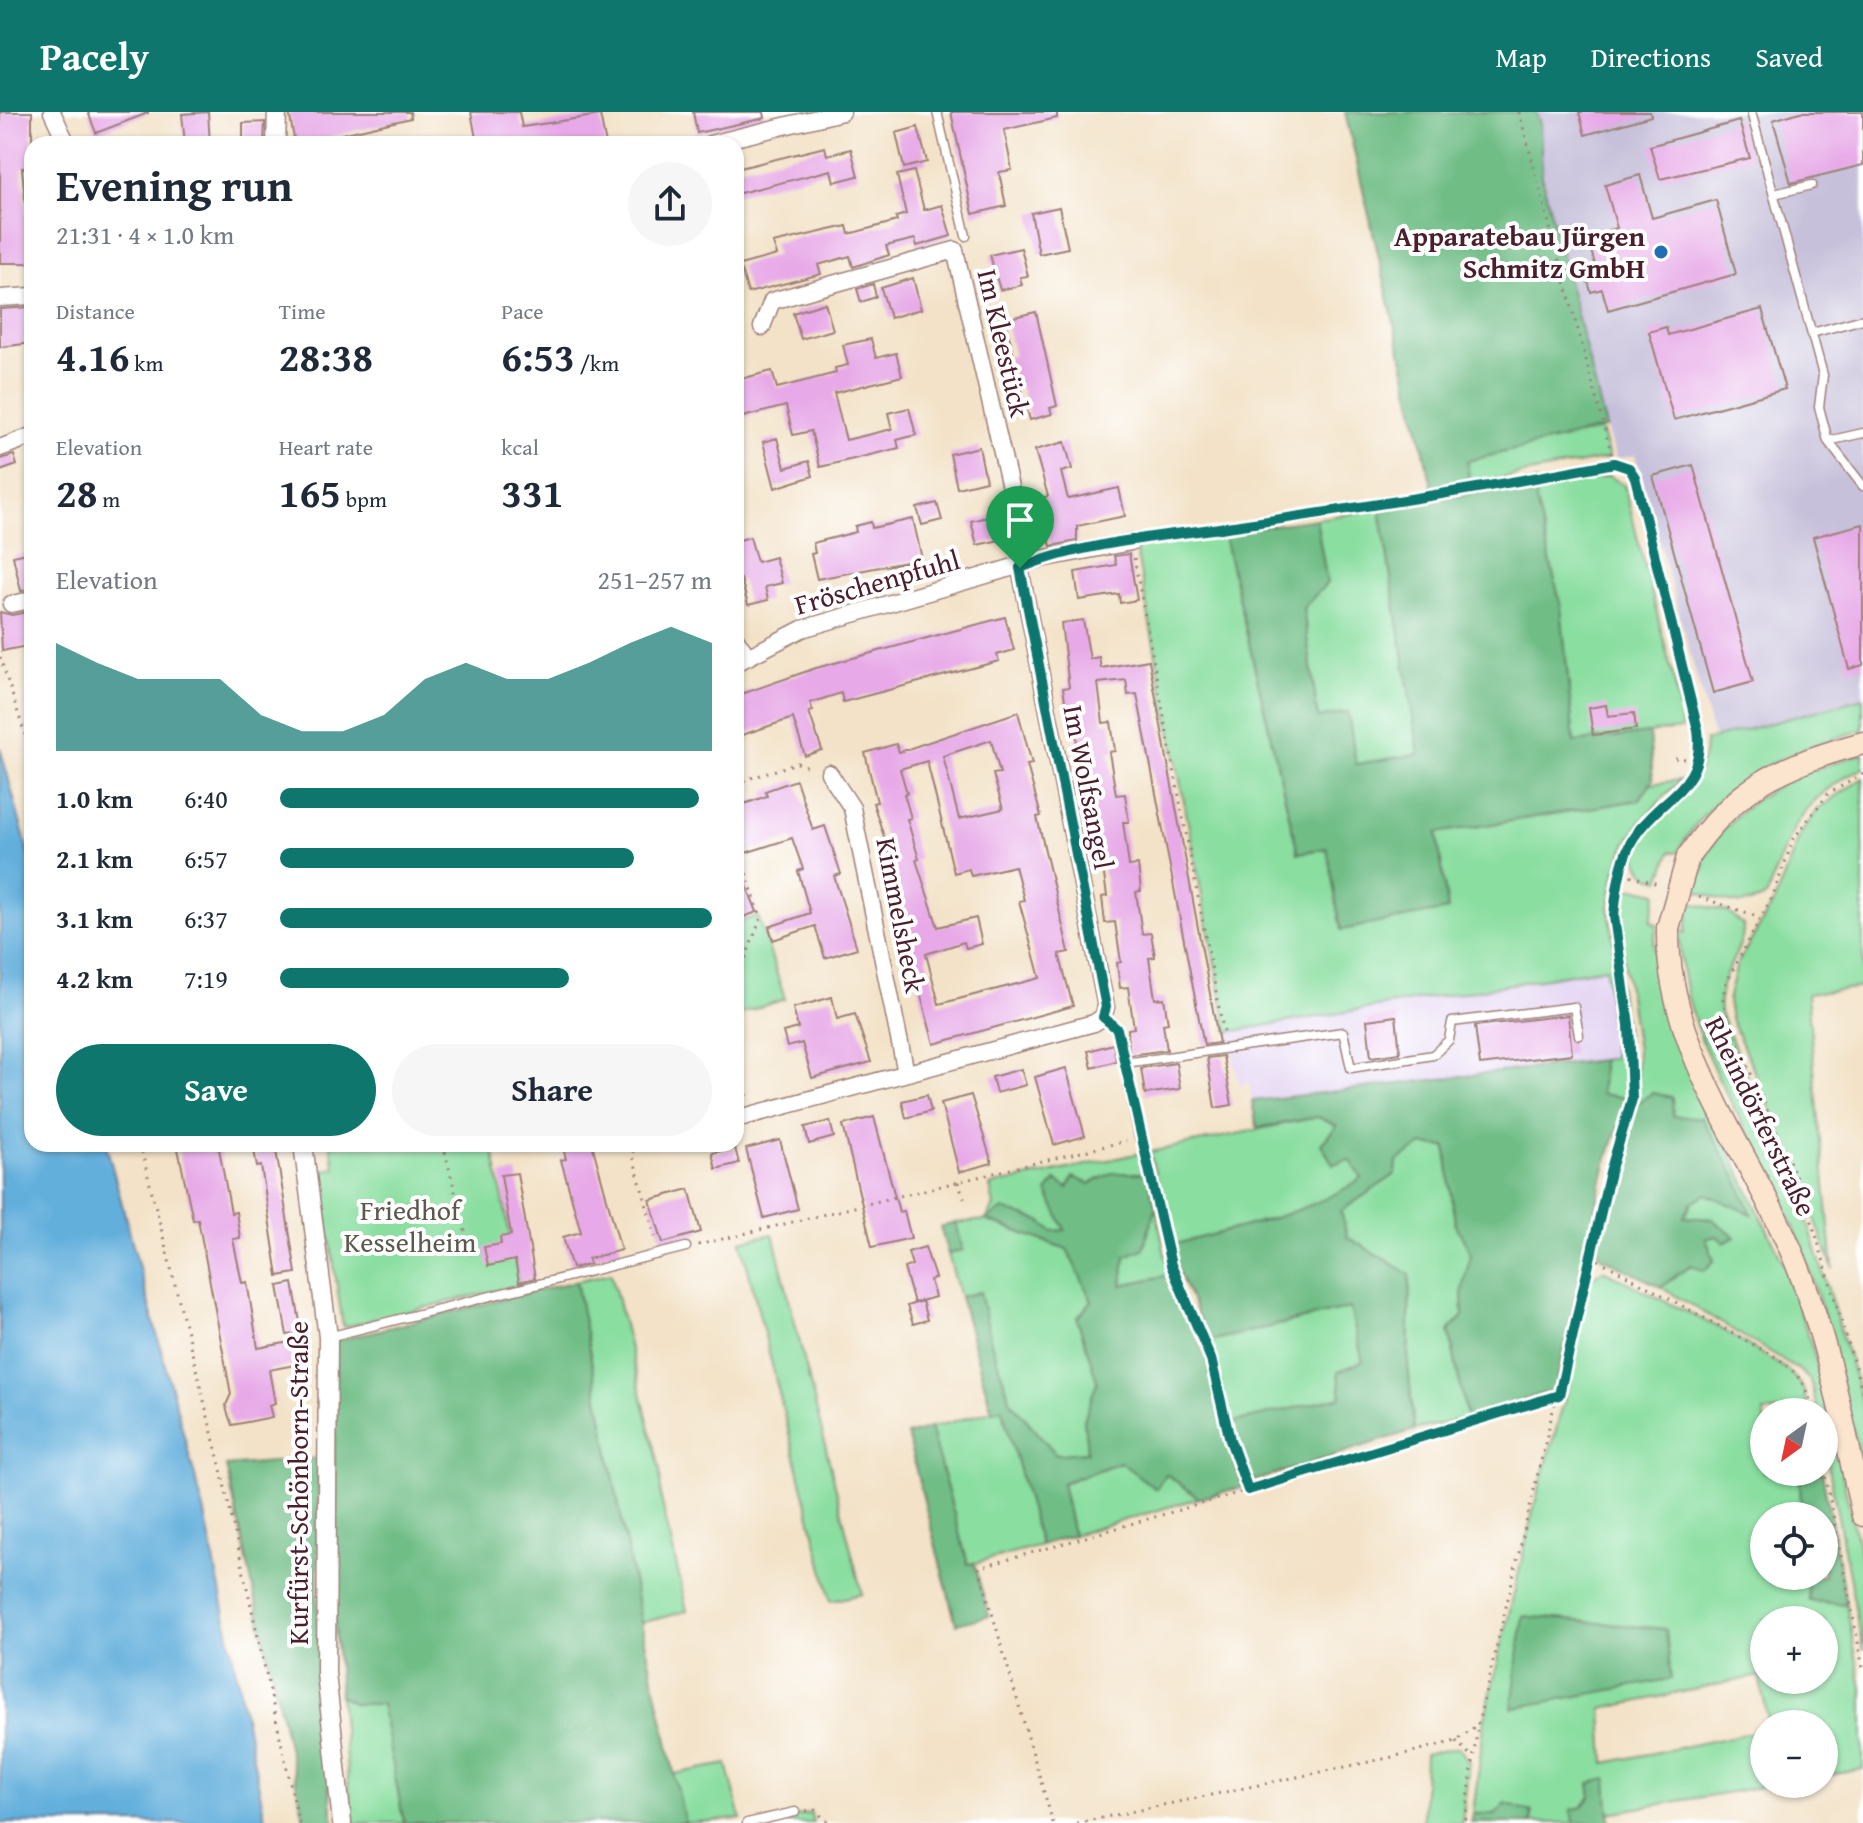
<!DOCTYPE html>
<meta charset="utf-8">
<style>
body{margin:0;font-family:"Gentium Book Plus",serif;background:#f6f6f7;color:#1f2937;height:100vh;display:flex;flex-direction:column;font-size:30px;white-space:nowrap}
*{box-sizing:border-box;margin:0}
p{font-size:26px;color:#747a83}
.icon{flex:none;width:44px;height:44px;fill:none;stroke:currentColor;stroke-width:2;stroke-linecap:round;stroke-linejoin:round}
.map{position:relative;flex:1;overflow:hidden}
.drawer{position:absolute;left:24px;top:24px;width:720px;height:1016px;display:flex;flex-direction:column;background:#fff;border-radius:24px;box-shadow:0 2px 6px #0004}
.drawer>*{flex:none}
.needle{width:52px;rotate:213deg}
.fabs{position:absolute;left:1750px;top:1286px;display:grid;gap:16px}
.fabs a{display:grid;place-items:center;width:88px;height:88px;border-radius:50%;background:#fff;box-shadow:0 2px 6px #0004;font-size:40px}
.pin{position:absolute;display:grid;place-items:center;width:68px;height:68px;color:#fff;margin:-82px -34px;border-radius:50% 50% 50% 0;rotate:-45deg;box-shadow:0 0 8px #0007}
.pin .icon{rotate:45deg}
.round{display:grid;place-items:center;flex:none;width:84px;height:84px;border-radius:42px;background:#f6f6f7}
.head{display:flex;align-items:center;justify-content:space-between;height:136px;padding:0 32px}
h1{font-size:44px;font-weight:800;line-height:60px}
.metrics{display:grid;grid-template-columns:repeat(3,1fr);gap:12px;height:136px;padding:8px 32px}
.metrics div{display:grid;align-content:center}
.metrics b{font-size:40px;font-weight:800}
.metrics small{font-size:22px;font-weight:400}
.metrics p{font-size:22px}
.chart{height:224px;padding:16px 32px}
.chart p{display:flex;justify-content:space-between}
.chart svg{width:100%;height:144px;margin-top:8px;fill:#0f766e;opacity:.7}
.primary-button{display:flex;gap:16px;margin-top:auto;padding:16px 32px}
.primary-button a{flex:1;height:92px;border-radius:48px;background:#0f766e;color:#fff;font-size:32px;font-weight:800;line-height:92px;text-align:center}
.primary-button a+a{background:#f6f6f7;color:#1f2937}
ul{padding:0 32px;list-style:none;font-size:26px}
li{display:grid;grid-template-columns:128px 96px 1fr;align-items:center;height:60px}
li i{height:20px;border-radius:10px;background:#0f766e}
header{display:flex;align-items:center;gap:48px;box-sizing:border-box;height:112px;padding:0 40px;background:#0f766e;color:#fff}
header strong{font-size:38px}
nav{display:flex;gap:44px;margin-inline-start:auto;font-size:28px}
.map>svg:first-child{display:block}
.built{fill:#e3d3f2}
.industrial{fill:#c6c0da}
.green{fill:#8adea0;stroke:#6a7e66;stroke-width:2;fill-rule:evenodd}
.forest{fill:#6fbd86;stroke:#5c6e58;stroke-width:2}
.water{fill:#62afdc;stroke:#566784;stroke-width:2}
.building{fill:#e7a9e7;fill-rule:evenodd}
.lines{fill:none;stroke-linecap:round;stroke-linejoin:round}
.service-casing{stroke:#9e8079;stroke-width:11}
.minor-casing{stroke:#9e8079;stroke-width:19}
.tertiary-casing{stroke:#9e8079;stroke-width:21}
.secondary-casing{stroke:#9e8079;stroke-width:25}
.path{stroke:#9e8079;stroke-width:3;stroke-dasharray:2 6;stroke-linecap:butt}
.service{stroke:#fff;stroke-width:8}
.minor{stroke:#fff;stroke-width:16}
.tertiary{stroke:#fff;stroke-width:18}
.secondary{stroke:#fbe5cf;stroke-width:22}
.secondary-bridge-casing{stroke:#9e8079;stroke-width:25;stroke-linecap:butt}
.secondary-bridge{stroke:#fbe5cf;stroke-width:22}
.route-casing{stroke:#fff;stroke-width:16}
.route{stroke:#0f766e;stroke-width:10}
.poi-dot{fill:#1f6fb2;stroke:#fff;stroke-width:3}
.labels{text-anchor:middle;stroke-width:8;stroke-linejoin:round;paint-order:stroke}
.poi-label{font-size:28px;font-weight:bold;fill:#4a1f2b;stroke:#fff;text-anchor:end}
.street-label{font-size:28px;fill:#4a1f2b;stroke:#fff}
.park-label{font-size:28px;fill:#5d584e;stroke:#fff}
</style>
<header>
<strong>Pacely</strong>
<nav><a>Map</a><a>Directions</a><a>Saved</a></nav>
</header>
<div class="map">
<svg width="1863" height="1711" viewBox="0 0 1863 1711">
<rect width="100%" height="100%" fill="#fff"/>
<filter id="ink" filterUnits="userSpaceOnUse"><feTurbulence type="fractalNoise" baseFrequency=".0125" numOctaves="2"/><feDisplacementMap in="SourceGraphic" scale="16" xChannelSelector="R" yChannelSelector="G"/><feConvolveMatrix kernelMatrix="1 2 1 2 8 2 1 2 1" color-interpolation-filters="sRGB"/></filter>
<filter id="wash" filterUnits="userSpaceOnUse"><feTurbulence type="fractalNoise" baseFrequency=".006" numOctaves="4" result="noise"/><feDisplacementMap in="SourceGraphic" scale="32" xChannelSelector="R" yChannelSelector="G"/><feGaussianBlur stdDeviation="1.8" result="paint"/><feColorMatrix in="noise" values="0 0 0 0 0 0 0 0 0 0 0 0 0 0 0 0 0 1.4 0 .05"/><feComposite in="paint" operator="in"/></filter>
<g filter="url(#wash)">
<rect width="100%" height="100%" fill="#f3e2c7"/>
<path class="built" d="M1606,856L1613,947L1252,989L1249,971L1239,973L1228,920Z"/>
<path class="industrial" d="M1536,0H1863V586L1714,627L1635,343L1616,347L1606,316L1542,66L1540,12Z"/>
<path class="green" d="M1601,318L1609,346L1470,372L1466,349Z
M1609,364L1624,373L1675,572L1682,617L1574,630L1561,495L1535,385L1543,376Z
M1380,397L1420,642L1356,652L1318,607L1303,496L1327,471L1316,407Z
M1223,420L1298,741L1639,688L1651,672L1680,668C1636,715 1616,729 1609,796L1630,952L1627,986L1601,982L1602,948L1613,946L1606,856L1228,920L1135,433Z
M1863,586V618C1787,638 1716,670 1677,741L1671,739L1660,768C1641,764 1634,748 1637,729C1661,699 1707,672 1705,629Z
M1863,642V656C1799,686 1789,721 1767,783C1747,801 1716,786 1694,778L1705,753L1702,751C1734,686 1796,660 1863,642Z
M1863,666V875L1807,882L1833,1157L1797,1056L1731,907L1728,889L1737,852L1774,790L1800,723L1818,697Z
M1634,776L1657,781L1651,809L1657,812L1654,833L1659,872L1672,921L1784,1152L1815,1244L1863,1455V1538L1824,1330V1300H1818L1810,1268L1798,1257L1661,1175L1691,1153L1714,1149L1706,1126L1717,1124L1712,1107L1684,1105L1692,1090L1705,1081L1752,1101L1672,1004V985L1652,981L1635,993L1637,939L1618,808L1623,782Z
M1691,791L1728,800L1743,813C1745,842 1715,861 1720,901L1796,1075L1814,1130L1863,1295V1356C1839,1269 1822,1177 1785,1094C1744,1003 1679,925 1680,820L1685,821Z
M758,804L785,887L736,903V811Z
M1318,1005L1338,1015L1350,1047L1363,1066C1307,1103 1236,1116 1172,1133L1150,1040Z
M330,1032H492L520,1173L343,1215L320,1059L335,1056Z
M1423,1033L1446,1035L1455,1111L1471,1142L1462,1177L1463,1204L1449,1219L1467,1306L1414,1318L1408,1252L1410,1163L1347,1125L1341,1099L1396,1062L1397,1049Z
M1141,1041L1147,1061H1112L1090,1072L1068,1077L1055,1069L1066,1118L1053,1119L1040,1109H987L1067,1137L1092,1189L1077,1206L1098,1271L1084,1308L1087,1340L1056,1343L1011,1290L991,1231L980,1180L960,1185L948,1142L963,1138L956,1111L986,1108L994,1094L990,1074Z
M1156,1096L1169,1163L1122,1173L1125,1144L1143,1136Z
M773,1122L862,1482L831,1489L741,1129Z
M1603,1158L1725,1219L1789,1259L1803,1276L1808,1300H1764V1360H1799L1802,1404H1764V1464H1807L1809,1489L1846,1492L1863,1581V1657L1824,1664V1612H1769L1759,1564L1602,1597L1605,1651L1764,1618V1672H1777L1609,1701L1606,1668L1582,1695L1571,1699L1575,1711H1531L1532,1700L1473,1702L1485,1606L1534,1395L1563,1293L1590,1167ZM1764,1508H1824V1568H1764Z
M611,1161L660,1357L661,1387L687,1499L641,1511L576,1169Z
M1350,1196L1363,1250L1338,1261L1342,1287L1230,1311L1209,1229Z
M1002,1296L1040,1433L968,1453L930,1316Z
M1121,1350L1156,1377L1166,1362L1199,1386L1073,1423L1062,1371Z
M340,1584L355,1592H381L404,1711H352Z
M1459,1635L1469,1651L1462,1711H1423L1425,1642Z
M727,1652L741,1707L685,1711L674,1662Z
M811,1701L813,1711H762Z"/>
<path class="forest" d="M1345,0H1536L1540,12L1542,66L1606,316L1467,349L1470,372L1433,378Z
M1537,370L1536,388L1561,495L1574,630L1649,621L1653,668L1639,688L1437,721L1448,798L1341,818L1327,736L1298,741L1223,420L1316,407L1327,471L1303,496L1318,606L1348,600L1356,652L1419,642L1380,397Z
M1602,948L1601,982L1627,986L1605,1055L1555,1278L1467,1306L1449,1219L1463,1204L1462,1177L1471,1142L1455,1111L1446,1035L1423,1033L1397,1049L1396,1062L1341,1099L1347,1125L1410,1162L1408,1252L1414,1318L1251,1370L1230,1311L1341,1285L1338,1260L1363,1249L1350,1196L1209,1229L1175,1152L1172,1133C1236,1116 1308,1103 1362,1066L1350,1048L1333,1052L1321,1032L1337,1014L1318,1005L1257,1016L1252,989Z
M1652,981L1672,985L1673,1004L1702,1006L1736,1065L1752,1102L1706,1082L1692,1090L1684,1105L1712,1107L1735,1125L1724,1131L1717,1124L1706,1126L1714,1149L1704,1159L1691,1153L1661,1175L1600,1144L1597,1133L1635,993Z
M1112,1061H1147L1156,1096L1143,1137L1125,1144L1122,1173L1169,1163L1209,1250L1227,1331L1243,1375L1199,1386L1166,1362L1156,1377L1120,1350L1062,1371L1073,1423L1040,1433L1002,1297L992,1299L960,1185L980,1180L991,1231L1011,1290L1056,1342L1087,1340L1084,1308L1097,1269L1077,1206L1092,1189L1067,1137L986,1108L1003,1097L1040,1109L1053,1119L1065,1118L1047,1080L1056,1069L1068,1076L1073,1065L1090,1072Z
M956,1111L963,1138L948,1142L940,1115Z
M576,1169L643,1520L685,1711H404L381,1592H355L340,1584L334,1500L335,1229Z
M930,1316L968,1452L974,1451L989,1504L956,1512L907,1323Z
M319,1346C315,1468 316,1589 334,1711H305L226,1354Z
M1799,1360H1822L1846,1492L1809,1489L1807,1464H1824V1404H1802Z
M1523,1504L1666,1517L1671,1567L1512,1596Z
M1607,1667L1610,1711H1575L1571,1698L1582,1695L1591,1685L1589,1671Z
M1506,1691L1532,1700L1531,1711H1471L1473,1702H1495Z"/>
<path class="water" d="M0,635L32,754V1032H106L205,1402L266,1711H0Z"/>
<g id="blocks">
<path class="building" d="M0,0H32V55L22,56L28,121H32V151H0Z
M88,0H148V1L96,21Z
M208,0L210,32H185L182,2Z
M289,0H410L411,6L329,25L331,32H295Z
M471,0H519L522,15L600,3L606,32H477Z
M693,0H764L765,6L697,21Z
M951,0H1057V6L1004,18L1012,58L999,60L1006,94L973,102Z
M1579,0H1650L1651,4L1585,23Z
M1800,0H1863V53L1791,71L1773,8Z
M1739,9L1750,46L1660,67L1650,34Z
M265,10L264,32H243V11Z
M918,15L927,50L904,56L896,21Z
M825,35L827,43L851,37L858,64L834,70L831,58L736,82V57Z
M914,59L924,98L942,93L951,124L917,134L915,127L886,134L889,143L853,155L850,144L818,153L821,162L748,181L740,153L777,143L773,131L847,114L849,122L897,109L896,105L906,102L897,63Z
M1640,63L1652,106L1716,88L1736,162L1608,198L1602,177L1591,180L1585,159L1596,156L1587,124L1617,116L1605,73Z
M1059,95L1068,136L1039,142L1031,101Z
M1021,136L1028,164L1020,165L1022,173L1000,178L990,143Z
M913,166L921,197L890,206L881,176Z
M873,172L876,185L861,190L857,177Z
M825,191L833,218L801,227L793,201Z
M32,195V231L0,235V197Z
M1762,197L1785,277L1674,308L1649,220L1666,215L1668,223Z
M1036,200L1057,294L1050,296L1052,302L1030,308L1021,275L1015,277L1007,245L1014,244L1005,207Z
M871,227L876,246L896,241L902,264L834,281L846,328L892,317L888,301L909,296L916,323L897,328L899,336L820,355L811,319L793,323L786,294L739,306L736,268L772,259L777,276L836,261L835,256L848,253L843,233Z
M777,326L785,356L809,349L813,364L775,376L763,330Z
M1065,330L1072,357L1061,360L1068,387L1119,376L1125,404L1077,414V429L1051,434L1038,387L1048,384L1035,338Z
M979,335L986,369L957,376L950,342Z
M14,343L17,353L0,359V347Z
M1693,353L1753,570L1713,581L1653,364Z
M937,391L942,408L922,413L917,396Z
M995,403L1000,428L977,433L971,409Z
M913,407L922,447L817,467L811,442L815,441L813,431L856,420L855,414L871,410L872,416Z
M1863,412V553L1849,557L1813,425Z
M750,425L757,450L775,445L782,471L765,475L768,488L748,493L741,467L736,469V429Z
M32,440V477L21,479L13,444Z
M1129,442L1137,488L1120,491L1119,482L1079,488L1075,460L1116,453L1114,444Z
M32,499V533L2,539L0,500L12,503Z
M1005,505L1014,538L997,543L999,549L843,590L841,581L810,591L813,599L809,600L822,638L805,644L793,606L736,625V584L816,556Z
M1083,508L1090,547L1099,545L1101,556L1149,548L1219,931L1204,933L1137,582L1128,583L1126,568L1098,571L1103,611L1111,610L1115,639L1109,640L1116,683L1125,682L1129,710H1123L1129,754L1138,753L1141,779L1136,780L1142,822L1151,821L1155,845L1149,846L1155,887L1164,886L1168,911L1163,912L1167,938L1129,943L1128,917L1134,916L1128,875L1120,876L1117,851L1121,850L1115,810L1105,811L1102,785L1107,784L1101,742L1094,743L1089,672L1081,673L1074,600L1067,601L1063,576L1069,575L1061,511Z
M1606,593L1608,604L1634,601L1636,617L1593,623L1589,596Z
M1018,600L1032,652L1027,653L1041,704L1037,705L1069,840L1059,842L1073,894L934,932L911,847L908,848L900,823L905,821L887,757L894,755L873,691L877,690L865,641L896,632L899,640ZM991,628L1000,661L993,662L1003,697L959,707L943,644ZM927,649L954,761L969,757L971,764L1015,754L1024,788L1019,789L1040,866L939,892L926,842L964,830L966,836L982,832L976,806L938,815L916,748L919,747L907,707L911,706L904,682L907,681L900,657Z
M796,668L813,718L825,714L841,762L834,764L857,836L825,846L815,814L773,828L769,815L810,801L798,759L803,757L792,726L736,744V695L767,684L765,679Z
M736,747L757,800L741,806L736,790Z
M832,885L837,907L855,902L871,950L812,966L802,931L787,935L783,920L798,916L793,896Z
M1568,903L1572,942L1480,953L1475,914Z
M1396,904L1400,941L1371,945L1367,908Z
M1113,932L1116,949L1092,956L1088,939Z
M1223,944L1232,993L1215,996L1207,946Z
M1176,951L1180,977L1145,982L1141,956Z
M1066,956L1085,1024L1054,1033L1035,965Z
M1021,957L1026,973L996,981L992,965Z
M927,983L931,999L906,1006L902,989Z
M971,983L992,1051L959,1060L941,991Z
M874,1005L899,1100L904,1099L911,1126L872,1135L843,1013Z
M830,1009L834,1025L809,1032L805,1015Z
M780,1028L798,1097L764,1106L746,1037Z
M177,1032H215L216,1037H219L231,1101L236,1100L240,1126L233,1127L242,1171L247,1170L258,1236L296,1229L300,1252L269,1258L275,1291L269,1293L272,1305L232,1313L227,1299L226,1293L231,1282L198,1107L193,1108Z
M253,1032H275L296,1161L278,1164L261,1054L257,1055Z
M562,1032H592L621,1138L588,1147L590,1152L572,1156L563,1125L581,1120L561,1048L566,1047Z
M735,1036L739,1051L716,1057L712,1041Z
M517,1061L535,1166L519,1170L515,1148L488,1154L484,1135L501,1132L500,1125L511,1123L501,1063Z
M689,1077L701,1120L663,1131L650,1088Z
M925,1135L935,1166L930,1168L935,1185L914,1191L904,1156L912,1153L908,1140Z
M293,1171L302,1221L287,1223L278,1174Z
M922,1189L927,1208L913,1212L907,1194Z"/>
</g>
</g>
<g filter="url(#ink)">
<use href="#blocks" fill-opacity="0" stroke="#9e8079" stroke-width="2"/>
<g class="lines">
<defs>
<path id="service" d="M937,0L966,124
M1751,0L1823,263L1819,295L1828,329L1863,321
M1774,82L1812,73
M1812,221L1863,207
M1828,329L1863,374
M1103,905L1117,917L1139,1026
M1125,951L1343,920L1351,956L1433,943L1449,928L1452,910L1574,895L1579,923
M328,1225L686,1135
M747,1711L795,1700"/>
<path id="minor" d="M52,0L67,32
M710,32L842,0
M0,186L32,184
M0,336L32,324
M11,492L32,488
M736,527L748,545
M736,551L802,517L1041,447L1131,430
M829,661L852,696L906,961
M736,1007L1094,911L1103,905L1106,895L1020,456L1023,431L955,138L772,189L762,215"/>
<path id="tertiary" d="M276,32L277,0
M303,1032L328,1225L326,1561L342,1711"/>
<path id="secondary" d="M1688,745C1735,674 1783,653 1863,631
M1668,816C1666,944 1758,1048 1801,1163C1831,1240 1845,1323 1863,1403"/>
</defs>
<use href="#service" class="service-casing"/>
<use href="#minor" class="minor-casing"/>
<use href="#tertiary" class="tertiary-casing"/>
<use href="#secondary" class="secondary-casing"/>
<path class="path" d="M1519,0L1614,351
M1146,428L1452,382L1621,352L1635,365L1698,618C1705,677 1662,683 1634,725C1621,745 1616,780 1614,804L1633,957L1632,987L1610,1060L1478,1612L1465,1711
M1134,446L1224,922
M0,545L32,644
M1675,646L1700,648
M1863,662L1828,682L1794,726L1773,783L1725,873L1723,888L1728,908L1805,1086L1863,1282
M736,671L797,651L812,656
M736,731L761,806L736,870
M1623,761L1661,773
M1699,785L1760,805
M736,943L748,987
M140,1032L220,1353L299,1711
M443,1032L472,1147
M638,1032L632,1041L657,1131
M1144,1039L1171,1153L1211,1247L1230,1328L1248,1378L1559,1283
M958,1070L965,1089
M698,1133L1126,1029
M1591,1144L1776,1245C1798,1261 1807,1273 1813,1300
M1824,1357L1863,1556
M1456,1629L1473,1646
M806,1699L815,1698L829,1711
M1053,1711L979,1456L1248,1378
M1077,1711L1388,1646L1456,1629L1478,1612"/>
<use href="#service" class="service"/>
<use href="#minor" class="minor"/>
<use href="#tertiary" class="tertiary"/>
<use href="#secondary" class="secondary"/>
<defs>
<path id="secondary-bridge" d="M1668,816L1688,745"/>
</defs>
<use href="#secondary-bridge" class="secondary-bridge-casing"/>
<use href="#secondary-bridge" class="secondary-bridge"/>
</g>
</g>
<g class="lines" filter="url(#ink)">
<defs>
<path id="route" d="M1614,351L1629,356L1635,365L1698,618C1706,677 1661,683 1634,725C1621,745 1616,780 1614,804L1629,913L1632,987L1610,1060L1559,1283L1248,1378L1230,1328L1211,1247L1171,1153L1117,917L1103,905L1106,895L1020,456C1090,428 1172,424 1247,412C1370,394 1492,375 1614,351Z"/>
</defs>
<use href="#route" class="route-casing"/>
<use href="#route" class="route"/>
</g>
<circle class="poi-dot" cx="1661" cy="140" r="8"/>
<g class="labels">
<g class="poi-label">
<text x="1645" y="134">Apparatebau Jürgen<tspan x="1645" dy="32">Schmitz GmbH</tspan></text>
</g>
<g class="street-label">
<text transform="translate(1004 231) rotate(77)" y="10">Im Kleestück</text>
<text transform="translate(877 470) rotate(-16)" y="10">Fröschenpfuhl</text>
<text transform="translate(1089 675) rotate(79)" y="10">Im Wolfsangel</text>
<text transform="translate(901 803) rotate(79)" y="10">Kimmelsheck</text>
<text transform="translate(1761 1004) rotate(64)" y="10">Rheindörferstraße</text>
<text transform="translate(298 1371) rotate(-90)" y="10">Kurfürst-Schönborn-Straße</text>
</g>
<g class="park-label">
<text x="410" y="1108">Friedhof<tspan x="410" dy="32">Kesselheim</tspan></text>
</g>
</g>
</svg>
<div class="fabs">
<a><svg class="needle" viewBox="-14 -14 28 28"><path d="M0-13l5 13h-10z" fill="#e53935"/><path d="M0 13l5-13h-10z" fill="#747a83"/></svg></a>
<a><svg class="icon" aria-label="locate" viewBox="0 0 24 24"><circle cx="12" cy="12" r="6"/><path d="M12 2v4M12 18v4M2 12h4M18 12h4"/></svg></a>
<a>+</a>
<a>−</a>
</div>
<div class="pin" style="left:1020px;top:456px;background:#1e9e55"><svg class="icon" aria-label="arrive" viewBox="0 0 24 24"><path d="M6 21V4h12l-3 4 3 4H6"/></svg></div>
<section class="drawer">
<div class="head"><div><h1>Evening run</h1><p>21:31 · 4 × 1.0 km</p></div><a class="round"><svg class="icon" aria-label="share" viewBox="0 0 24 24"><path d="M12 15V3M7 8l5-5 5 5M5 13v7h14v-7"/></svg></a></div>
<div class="metrics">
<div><p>Distance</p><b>4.16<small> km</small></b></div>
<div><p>Time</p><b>28:38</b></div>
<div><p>Pace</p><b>6:53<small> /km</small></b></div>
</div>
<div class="metrics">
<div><p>Elevation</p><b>28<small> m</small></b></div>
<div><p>Heart rate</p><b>165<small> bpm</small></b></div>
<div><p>kcal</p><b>331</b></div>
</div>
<div class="chart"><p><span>Elevation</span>251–257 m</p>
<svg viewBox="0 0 160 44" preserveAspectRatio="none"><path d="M0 44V11L10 17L20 22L30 22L40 22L50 33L60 38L70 38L80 33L90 22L100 17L110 22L120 22L130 17L140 11L150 6L160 11V44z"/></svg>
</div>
<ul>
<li><b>1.0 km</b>6:40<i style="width:97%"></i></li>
<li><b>2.1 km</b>6:57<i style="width:82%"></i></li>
<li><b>3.1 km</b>6:37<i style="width:100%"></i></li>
<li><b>4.2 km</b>7:19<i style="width:67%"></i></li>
</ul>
<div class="primary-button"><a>Save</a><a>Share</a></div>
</section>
</div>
